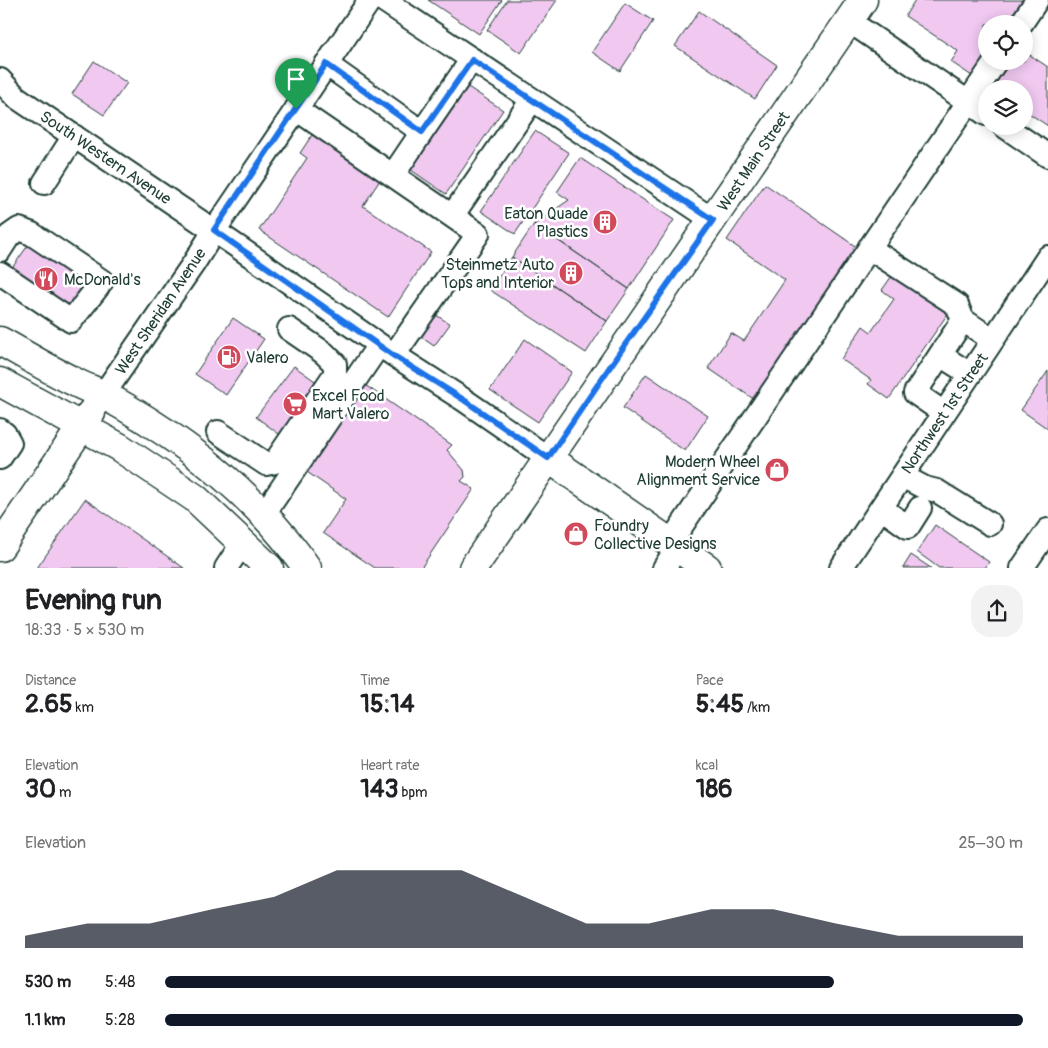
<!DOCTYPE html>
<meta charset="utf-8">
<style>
body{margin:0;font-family:Pangolin,sans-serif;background:#f2f2f2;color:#202124;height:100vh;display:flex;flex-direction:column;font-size:19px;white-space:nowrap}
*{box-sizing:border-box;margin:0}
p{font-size:16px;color:#757577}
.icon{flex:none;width:28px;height:28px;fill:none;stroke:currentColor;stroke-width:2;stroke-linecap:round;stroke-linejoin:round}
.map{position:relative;height:568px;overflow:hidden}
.sheet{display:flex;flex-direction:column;background:#fff;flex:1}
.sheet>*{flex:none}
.fabs{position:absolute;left:978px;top:15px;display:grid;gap:10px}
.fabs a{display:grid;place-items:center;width:55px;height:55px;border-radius:50%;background:#fff;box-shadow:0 2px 12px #0003;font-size:25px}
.pin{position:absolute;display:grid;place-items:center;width:42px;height:42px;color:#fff;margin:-51px -21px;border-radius:50% 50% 50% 0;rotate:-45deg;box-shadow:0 0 5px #0007}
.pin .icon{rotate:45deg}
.round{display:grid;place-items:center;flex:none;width:52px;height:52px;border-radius:20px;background:#f2f2f2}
.overview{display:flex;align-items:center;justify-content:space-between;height:85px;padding:0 25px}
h1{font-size:28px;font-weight:700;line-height:38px}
.metrics{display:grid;grid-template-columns:repeat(3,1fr);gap:8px;height:85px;padding:5px 25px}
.metrics div{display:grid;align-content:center}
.metrics b{font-size:25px;font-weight:700}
.metrics small{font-size:14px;font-weight:400}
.metrics p{font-size:14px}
.chart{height:140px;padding:10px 25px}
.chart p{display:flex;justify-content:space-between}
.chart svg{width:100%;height:90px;margin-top:5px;fill:#111827;opacity:.7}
ul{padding:0 25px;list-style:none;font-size:16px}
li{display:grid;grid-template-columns:80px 60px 1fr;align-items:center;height:38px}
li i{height:12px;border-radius:6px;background:#111827}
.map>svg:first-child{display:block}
.building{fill:#f0c8f0;stroke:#1f3d34}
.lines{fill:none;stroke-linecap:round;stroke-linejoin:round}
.minor-casing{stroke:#1f3d34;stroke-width:26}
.major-casing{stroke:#1f3d34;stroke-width:31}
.minor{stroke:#fff;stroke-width:22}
.major{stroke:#fff;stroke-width:28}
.route-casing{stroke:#fff;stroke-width:10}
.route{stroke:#1a73e8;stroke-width:6}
.labels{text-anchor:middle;stroke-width:5;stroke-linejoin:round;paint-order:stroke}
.street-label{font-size:16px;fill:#1f3d34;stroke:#fff}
.poi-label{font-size:16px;fill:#1f3d34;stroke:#fff;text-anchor:start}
</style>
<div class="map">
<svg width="1048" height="568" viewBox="0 0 1048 568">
<rect width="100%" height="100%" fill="#fff"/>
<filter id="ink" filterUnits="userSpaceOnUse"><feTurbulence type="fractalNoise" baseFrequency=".02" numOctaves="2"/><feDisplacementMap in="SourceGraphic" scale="10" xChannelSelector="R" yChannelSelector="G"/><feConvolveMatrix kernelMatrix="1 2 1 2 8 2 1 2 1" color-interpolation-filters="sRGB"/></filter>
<g filter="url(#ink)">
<path class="building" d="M428,0H502L479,34Z
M507,0H557L521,53L487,30Z
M915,0H1024L1010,24H986V60L975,78L951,62L958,51L905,16Z
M625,3L653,21L620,71L592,52Z
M699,11L777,65L755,99L675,46Z
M1024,51L1048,67V126L1024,110V89H992L1011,61H1024Z
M94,61L127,83L104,115L72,94Z
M468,87L503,110L446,194L411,170Z
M535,131L569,153L515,234L481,211Z
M314,132L382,177L363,206L431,252L388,317L259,230L307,158L300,153Z
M580,158L674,220L629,289L534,224L569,200L557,192Z
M765,184L861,250L758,402L708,368L731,333L744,341L785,280L727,240Z
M534,224L629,289L607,321L512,257Z
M29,244L85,282L65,312L7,275Z
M512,257L607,321L586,353L490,290Z
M894,273L949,312L889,399L868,384L871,380L841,359L863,326L871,332L894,299L882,290Z
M430,311L450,324L434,346L415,333Z
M233,318L264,339L226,395L195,374Z
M525,339L572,372L538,422L490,390Z
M294,366L332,393L283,437L256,417Z
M1048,371V429L1021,410Z
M646,374L708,416L685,451L623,408Z
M365,385L452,445L447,450L464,470L465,477L461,481L474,489L421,568H375L323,533L346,499L304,470Z
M85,499L184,568H37Z
M935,525L989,562L985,568H939L917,552Z
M911,555L931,568H903Z"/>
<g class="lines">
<defs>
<path id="minor" d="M383,0L713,220
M849,21L986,114
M1021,24L1037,0
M326,64L422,132L393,175
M0,80L16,97L238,247L394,355L464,400L548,458
M296,109L452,216
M1004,126L1048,156
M422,132L472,59
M44,183L74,136
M869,248L957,305L963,320
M0,250L9,236L19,229L32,234L102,281
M0,273L71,321L98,287
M394,355L478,234L452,216L532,100
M940,355L915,393L944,413
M970,374L940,355L963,320L993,340
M103,395L194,263L214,231L370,0
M0,430L5,434L10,443L0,458
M218,432L266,464L275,462L335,374V364L324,353L289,329
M902,476L925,488L937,491L990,524
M881,508L908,527L920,508
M264,514L379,345
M670,543L996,61
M226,568L243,542
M664,568L677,548
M841,568L1048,257
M1022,568L1048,530"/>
<path id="major" d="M0,341C24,354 48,369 73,381C83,387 94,390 104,395C182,438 256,494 307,568
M0,382L119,447L195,498L269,568
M548,458L707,568
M0,547L91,413
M473,568L863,0"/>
</defs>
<use href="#minor" class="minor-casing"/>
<use href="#major" class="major-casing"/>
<use href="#minor" class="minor"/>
<use href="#major" class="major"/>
</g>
</g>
<g class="lines" filter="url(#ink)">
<defs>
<path id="route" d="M472,60L713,220L620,352L548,458L464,400L394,356L214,230L326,64L422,132Z"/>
</defs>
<use href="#route" class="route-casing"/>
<use href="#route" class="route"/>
</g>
<defs>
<symbol id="building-disc" viewBox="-11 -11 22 22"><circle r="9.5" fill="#d1495b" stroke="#fff"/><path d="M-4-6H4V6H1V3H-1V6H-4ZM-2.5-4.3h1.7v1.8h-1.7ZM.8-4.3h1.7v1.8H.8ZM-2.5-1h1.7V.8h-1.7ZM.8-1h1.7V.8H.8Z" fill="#fff"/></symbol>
<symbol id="restaurant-disc" viewBox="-11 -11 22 22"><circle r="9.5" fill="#d1495b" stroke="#fff"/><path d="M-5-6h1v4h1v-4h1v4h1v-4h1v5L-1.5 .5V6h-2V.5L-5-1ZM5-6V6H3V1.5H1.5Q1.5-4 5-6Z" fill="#fff"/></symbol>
<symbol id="fuel-disc" viewBox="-11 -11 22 22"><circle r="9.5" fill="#d1495b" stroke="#fff"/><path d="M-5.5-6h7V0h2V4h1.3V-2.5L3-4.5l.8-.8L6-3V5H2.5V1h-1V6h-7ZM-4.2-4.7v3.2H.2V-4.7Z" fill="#fff"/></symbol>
<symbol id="supermarket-disc" viewBox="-11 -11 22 22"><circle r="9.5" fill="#d1495b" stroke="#fff"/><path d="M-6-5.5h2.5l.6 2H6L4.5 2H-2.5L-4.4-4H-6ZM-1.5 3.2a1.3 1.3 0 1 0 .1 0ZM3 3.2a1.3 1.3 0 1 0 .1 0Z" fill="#fff"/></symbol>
<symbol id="shop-disc" viewBox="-11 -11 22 22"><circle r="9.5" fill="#d1495b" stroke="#fff"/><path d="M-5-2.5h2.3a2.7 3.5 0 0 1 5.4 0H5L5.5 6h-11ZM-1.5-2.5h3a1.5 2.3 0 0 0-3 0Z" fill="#fff"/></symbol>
</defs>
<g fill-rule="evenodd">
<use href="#building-disc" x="591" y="208" width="28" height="28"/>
<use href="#building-disc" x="557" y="259" width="28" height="28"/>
<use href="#restaurant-disc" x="32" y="265" width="28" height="28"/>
<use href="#fuel-disc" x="215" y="343" width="28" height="28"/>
<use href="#supermarket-disc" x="281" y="390" width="28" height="28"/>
<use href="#shop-disc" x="763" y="456" width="28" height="28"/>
<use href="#shop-disc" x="562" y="520" width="28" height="28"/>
</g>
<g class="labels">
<g class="street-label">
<text transform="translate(106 157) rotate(34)" y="6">South Western Avenue</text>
<text transform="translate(753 161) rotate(-56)" y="6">West Main Street</text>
<text transform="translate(160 311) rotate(-56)" y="6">West Sheridan Avenue</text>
<text transform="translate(944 413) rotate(-56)" y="6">Northwest 1st Street</text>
</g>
<g class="poi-label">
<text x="588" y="219" text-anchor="end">Eaton Quade<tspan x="588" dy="18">Plastics</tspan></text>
<text x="554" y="270" text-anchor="end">Steinmetz Auto<tspan x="554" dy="18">Tops and Interior</tspan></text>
<text x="64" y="285">McDonald's</text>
<text x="246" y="363">Valero</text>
<text x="312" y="401">Excel Food<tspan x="312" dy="18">Mart Valero</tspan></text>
<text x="760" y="467" text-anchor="end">Modern Wheel<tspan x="760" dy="18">Alignment Service</tspan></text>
<text x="594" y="531">Foundry<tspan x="594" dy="18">Collective Designs</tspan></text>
</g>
</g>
</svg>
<div class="fabs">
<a><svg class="icon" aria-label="locate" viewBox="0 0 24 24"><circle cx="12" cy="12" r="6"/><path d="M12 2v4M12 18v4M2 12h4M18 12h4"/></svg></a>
<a><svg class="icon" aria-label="layers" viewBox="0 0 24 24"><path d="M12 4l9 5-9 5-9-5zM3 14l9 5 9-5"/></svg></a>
</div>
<div class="pin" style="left:296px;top:109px;background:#1e9e55"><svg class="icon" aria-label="arrive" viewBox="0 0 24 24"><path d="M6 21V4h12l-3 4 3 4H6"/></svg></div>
</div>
<section class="sheet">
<div class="overview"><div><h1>Evening run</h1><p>18:33 · 5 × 530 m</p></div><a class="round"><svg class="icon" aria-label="share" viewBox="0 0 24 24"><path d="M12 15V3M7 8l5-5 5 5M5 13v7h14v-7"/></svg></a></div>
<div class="metrics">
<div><p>Distance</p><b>2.65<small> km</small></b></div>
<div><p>Time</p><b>15:14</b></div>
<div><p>Pace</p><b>5:45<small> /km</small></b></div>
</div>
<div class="metrics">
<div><p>Elevation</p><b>30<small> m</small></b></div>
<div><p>Heart rate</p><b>143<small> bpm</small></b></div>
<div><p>kcal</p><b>186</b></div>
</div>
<div class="chart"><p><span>Elevation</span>25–30 m</p>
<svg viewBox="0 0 160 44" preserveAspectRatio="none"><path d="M0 44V38L10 32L20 32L30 25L40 19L50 6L60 6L70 6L80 19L90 32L100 32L110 25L120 25L130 32L140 38L150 38L160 38V44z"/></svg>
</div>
<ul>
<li><b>530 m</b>5:48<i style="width:78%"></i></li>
<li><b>1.1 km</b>5:28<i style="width:100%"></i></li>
</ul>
</section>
